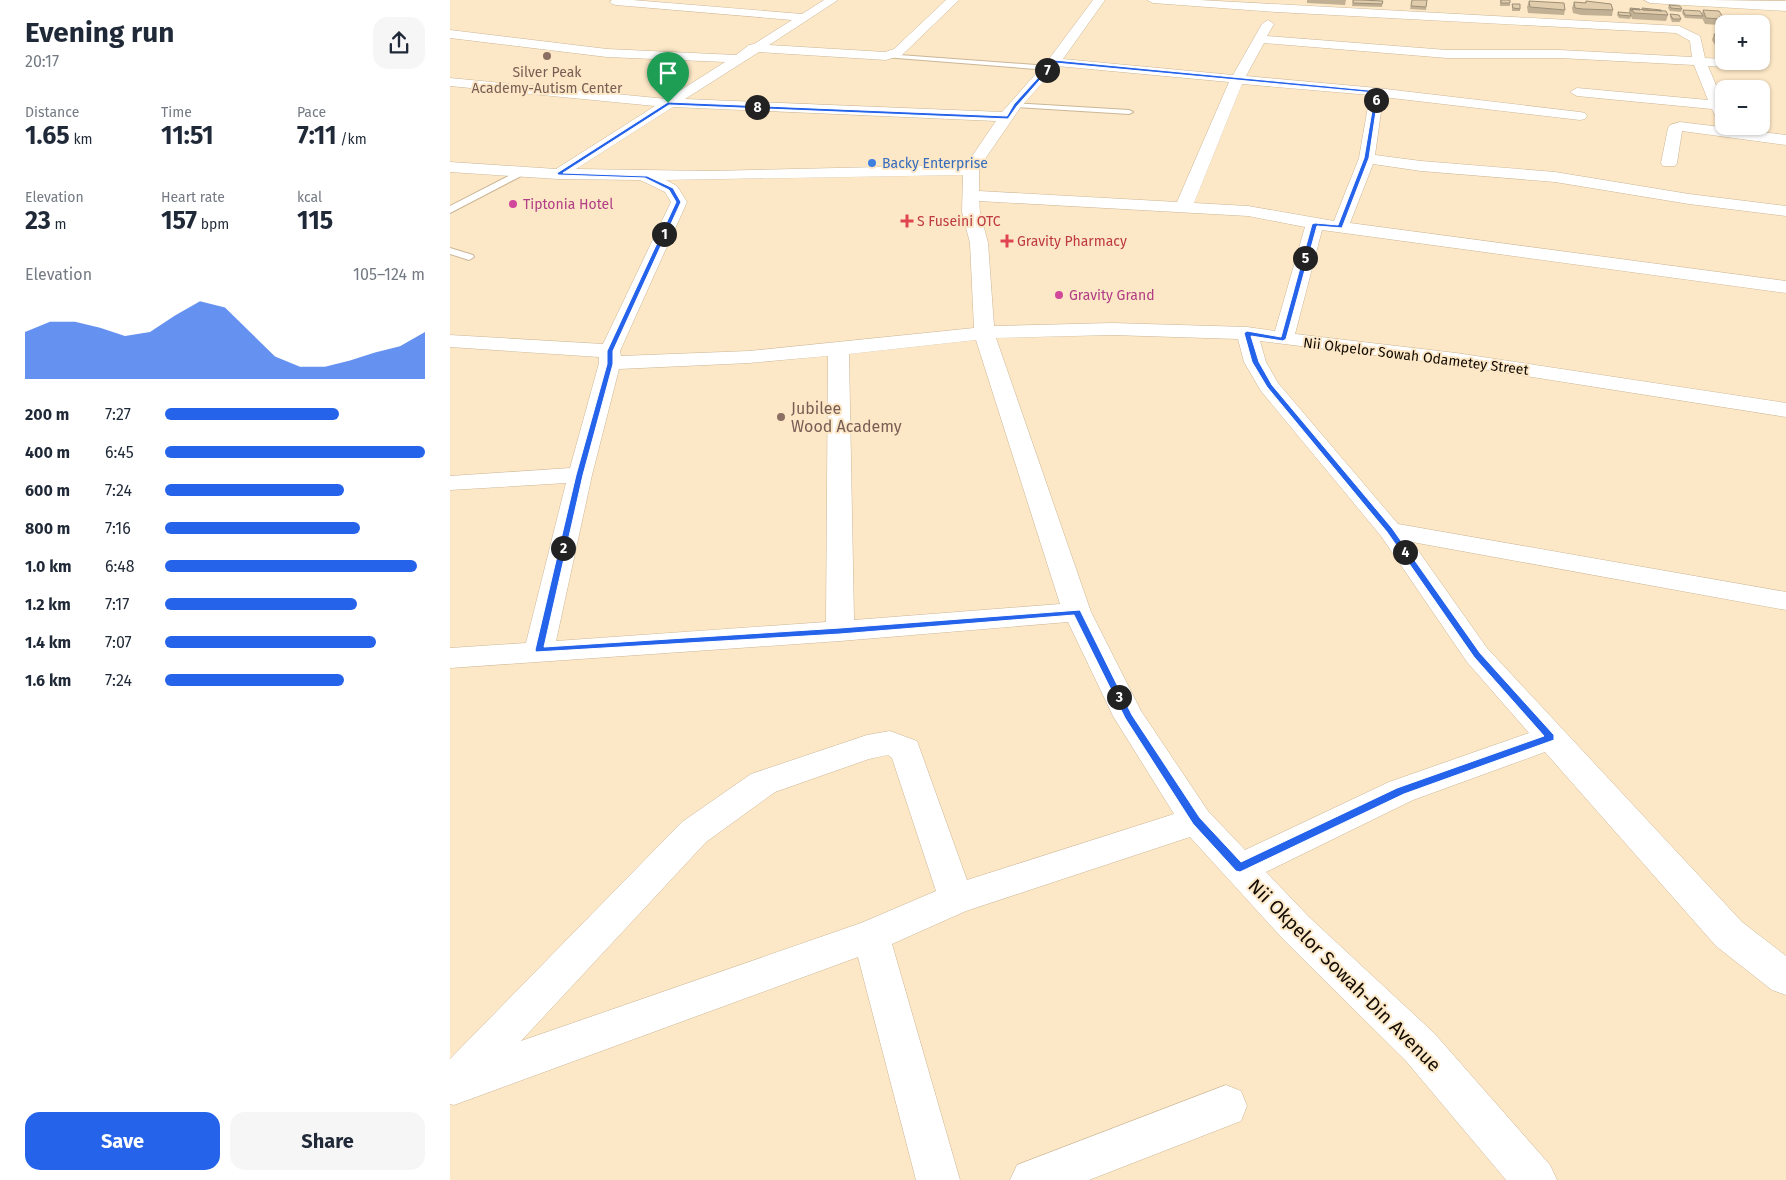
<!DOCTYPE html>
<meta charset="utf-8">
<style>
body{margin:0;font-family:"Fira Sans",sans-serif;background:#f6f6f7;color:#1f2937;height:100vh;display:flex;flex-direction:column;font-size:19px;white-space:nowrap}
*{box-sizing:border-box;margin:0}
p{font-size:16px;color:#747a83}
.icon{flex:none;width:28px;height:28px;fill:none;stroke:currentColor;stroke-width:2;stroke-linecap:round;stroke-linejoin:round}
.map{position:relative;flex:1;overflow:hidden}
.drawer{display:flex;flex-direction:column;background:#fff;width:450px}
.drawer>*{flex:none}
.buttons{position:absolute;left:1265px;top:15px;display:grid;gap:10px}
.buttons a{display:grid;place-items:center;width:55px;height:55px;border-radius:10px;background:#fff;box-shadow:0 1px 4px #0004;font-size:25px}
.pin{position:absolute;display:grid;place-items:center;width:42px;height:42px;color:#fff;margin:-51px -21px;border-radius:50% 50% 50% 0;rotate:-45deg;box-shadow:0 0 5px #0007}
.pin .icon{rotate:45deg}
.km{position:absolute;width:25px;height:25px;margin:-12px;border-radius:50%;background:#222;color:#fff;font-size:14px;line-height:25px;text-align:center}
.round{display:grid;place-items:center;flex:none;width:52px;height:52px;border-radius:15px;background:#f6f6f7}
.overview{display:flex;align-items:center;justify-content:space-between;height:85px;padding:0 25px}
h1{font-size:28px;font-weight:700;line-height:38px}
.metrics{display:grid;grid-template-columns:repeat(3,1fr);gap:8px;height:85px;padding:5px 25px}
.metrics div{display:grid;align-content:center}
.metrics b{font-size:25px;font-weight:700}
.metrics small{font-size:14px;font-weight:400}
.metrics p{font-size:14px}
.chart{height:140px;padding:10px 25px}
.chart p{display:flex;justify-content:space-between}
.chart svg{width:100%;height:90px;margin-top:5px;fill:#2563eb;opacity:.7}
.primary-button{display:flex;gap:10px;margin-top:auto;padding:10px 25px}
.primary-button a{flex:1;height:58px;border-radius:15px;background:#2563eb;color:#fff;font-size:20px;font-weight:700;line-height:58px;text-align:center}
.primary-button a+a{background:#f6f6f7;color:#1f2937}
ul{padding:0 25px;list-style:none;font-size:16px}
li{display:grid;grid-template-columns:80px 60px 1fr;align-items:center;height:38px}
li i{height:12px;border-radius:6px;background:#2563eb}
main{display:flex;flex:1;min-height:0}
.map>svg:first-child{display:block}
.lines{fill:none;stroke-linecap:round;stroke-linejoin:round}
.service-casing{stroke:#cbb696;stroke-width:2}
.minor-casing{stroke:#cbb696;stroke-width:1}
.tertiary-casing{stroke:#cbb696;stroke-width:1}
.service{fill:#fff;fill-rule:evenodd}
.minor{fill:#fff;fill-rule:evenodd}
.tertiary{fill:#fff;fill-rule:evenodd}
.wall{fill:#c2b094}
.building{fill:#e1cdac;stroke:#9e9078}
.route{fill:#2563eb;stroke:#fff;fill-rule:evenodd}
.education-dot{fill:#8d6e63;stroke:#fce7c6;stroke-width:2}
.shop-dot{fill:#3f7fe0;stroke:#fce7c6;stroke-width:2}
.hotel-dot{fill:#d1479c;stroke:#fce7c6;stroke-width:2}
.health-dot{fill:#e0444e;stroke:#fce7c6;stroke-width:2}
.labels{text-anchor:middle;stroke-width:4;stroke-linejoin:round;paint-order:stroke}
.far-education-label{font-size:14px;fill:#785e54;stroke:#fce7c6}
.far-shop-label{font-size:14px;fill:#366cbe;stroke:#fce7c6;text-anchor:start}
.far-hotel-label{font-size:14px;fill:#b23c85;stroke:#fce7c6;text-anchor:start}
.far-health-label{font-size:14px;fill:#be3a42;stroke:#fce7c6;text-anchor:start}
.far-street-label{font-size:14px;fill:#130c03;stroke:#fce7c6}
.education-label{font-size:16px;fill:#785e54;stroke:#fce7c6;text-anchor:start}
.near-street-label{font-size:19px;fill:#130c03;stroke:#fce7c6}
</style>
<main>
<section class="drawer">
<div class="overview"><div><h1>Evening run</h1><p>20:17</p></div><a class="round"><svg class="icon" aria-label="share" viewBox="0 0 24 24"><path d="M12 15V3M7 8l5-5 5 5M5 13v7h14v-7"/></svg></a></div>
<div class="metrics">
<div><p>Distance</p><b>1.65<small> km</small></b></div>
<div><p>Time</p><b>11:51</b></div>
<div><p>Pace</p><b>7:11<small> /km</small></b></div>
</div>
<div class="metrics">
<div><p>Elevation</p><b>23<small> m</small></b></div>
<div><p>Heart rate</p><b>157<small> bpm</small></b></div>
<div><p>kcal</p><b>115</b></div>
</div>
<div class="chart"><p><span>Elevation</span>105–124 m</p>
<svg viewBox="0 0 160 44" preserveAspectRatio="none"><path d="M0 44V21L10 16L20 16L30 19L40 23L50 21L60 13L70 6L80 9L90 21L100 33L110 38L120 38L130 35L140 31L150 28L160 21V44z"/></svg>
</div>
<ul>
<li><b>200 m</b>7:27<i style="width:67%"></i></li>
<li><b>400 m</b>6:45<i style="width:100%"></i></li>
<li><b>600 m</b>7:24<i style="width:69%"></i></li>
<li><b>800 m</b>7:16<i style="width:75%"></i></li>
<li><b>1.0 km</b>6:48<i style="width:97%"></i></li>
<li><b>1.2 km</b>7:17<i style="width:74%"></i></li>
<li><b>1.4 km</b>7:07<i style="width:81%"></i></li>
<li><b>1.6 km</b>7:24<i style="width:69%"></i></li>
</ul>
<div class="primary-button"><a>Save</a><a>Share</a></div>
</section>
<div class="map">
<svg width="1336" height="1180" viewBox="0 0 1336 1180">
<rect width="100%" height="100%" fill="#fce7c6"/>
<g class="lines">
<defs>
<path id="service" d="M436,54L599,66L603,68L599,70L434,57V55Z
M562,103L679,110L683,112L679,114L565,107L561,105Z
M72,169L75,170V174L0,213V206Z
M0,248L23,255L24,257L19,260L0,254Z"/>
<path id="minor" d="M162,0H182L352,14L374,0H388L319,45L435,52L444,49L496,0H509L452,55L436,60L309,52L235,99L552,112L599,59L643,0H655L613,59L783,75L812,24L818,20L824,24L817,36L997,50H1110L1242,57L1240,41L1226,33L826,12L703,3L697,0H749L1229,26L1250,36L1255,58L1274,59V61H1297L1298,64L1297,67L1292,68L1258,66L1274,104V125L1269,124L1262,109L1127,96L1120,92L1127,88L1258,100L1244,65L1110,58H997L814,43L796,76L927,88L1130,112L1135,113L1137,116L1135,119L1130,120L933,97L925,155L971,161L1105,172L1239,194L1336,206V216L1239,204L1105,182L971,171L923,164L900,223L1336,281V293L872,230L845,334L1006,353L1336,403V417L1006,365L810,341L816,362L828,383L948,524L1336,592V610L962,542L1037,648L1292,922L1336,956V995L1322,990L1266,946L1095,752L963,800L816,872L859,917L984,1033L1100,1165L1107,1180H1056L956,1061L833,939L740,837L516,911L442,944L510,1180H466L408,957L4,1105L0,1104V1059L232,822L301,774L417,735L440,731L467,741L517,880L724,814L663,716L618,622L390,641L0,668V648L76,643L116,483L0,490V476L120,468L149,363V357L0,347V335L153,344L221,202L215,192L190,180L108,179L0,172V162L106,169L205,106L0,86V78L217,99L275,62L157,57L0,38V30L157,49L286,55L299,45L304,44L342,20L166,5L162,4L160,2ZM607,66L779,82L727,202L529,191V170L537,156L570,108ZM792,84L920,95L909,158L884,221L798,206L744,203ZM223,107L546,121L516,165L260,171L126,169ZM513,175L512,212L520,243L524,328L299,351L171,356L170,351L237,202L227,186L216,180ZM529,201L798,216L855,227L825,331L797,327L662,323L544,326L538,243L530,212ZM662,335L788,339L794,362L811,391L931,536L1017,662L1079,733L939,782L795,850L758,811L691,711L641,612L546,338ZM526,340L610,604L404,620L399,354ZM378,356L376,622L106,641L142,475L169,369L299,363ZM438,755L442,758L486,891L411,923L71,1041L256,842L325,792L419,759Z
M1194,0H1258L1336,5V11L1200,3Z
M1230,122L1336,135V145L1232,131L1227,163L1225,166H1213L1211,163L1218,128L1220,125Z
M776,1085L791,1091L797,1106L791,1121L639,1180H560L567,1165Z"/>
<path id="tertiary" d="M1259,0L1336,1V7L1265,3Z"/>
</defs>
<use href="#service" class="service-casing"/>
<use href="#minor" class="minor-casing"/>
<use href="#tertiary" class="tertiary-casing"/>
<use href="#service" class="service"/>
<use href="#minor" class="minor"/>
<use href="#tertiary" class="tertiary"/>
</g>
<path class="wall" d="M857,0H896L895,5L857,3Z
M903,0L933,1L932,7L902,6Z
M962,0H977L976,10L960,9Z
M1050,0H1060V6H1050Z
M1079,1L1115,10L1114,15L1078,13L1077,7Z
M1136,1L1163,10L1162,16L1131,15L1123,13L1122,8L1124,2L1135,3Z
M1062,4L1070,9V11H1062Z
M1219,5L1232,9L1231,12L1220,11L1218,8Z
M1180,8L1192,10V8L1212,11L1218,15L1216,21L1182,19L1181,16L1180,19L1169,18L1167,15L1168,12L1179,13V11Z
M1233,10L1252,14L1253,10L1273,17L1271,23H1269V25L1255,24L1252,18V19L1235,18L1232,13Z
M1220,14L1231,19L1230,22H1222L1220,17Z
M1269,30H1274V45H1265L1262,40L1264,34H1268Z"/>
<path class="building" d="M903,0H911L933,1L932,4L903,3Z
M962,0H977L976,7L961,6Z
M1051,0H1060V3H1051Z
M1079,1L1114,3L1115,10L1080,7Z
M1136,1L1161,4L1163,10L1133,9L1125,8L1124,2L1136,3Z
M1062,4H1070V9L1063,8Z
M1219,5L1230,6L1232,9L1221,8Z
M1180,8L1190,9V10L1182,9L1181,11Z
M1192,8L1211,10L1212,11L1193,10Z
M1182,9L1216,11L1218,15L1184,13Z
M1233,10L1250,11L1253,16L1235,15Z
M1253,10L1269,11L1273,17H1269L1271,19L1256,18Z
M1168,12L1180,13L1181,16L1169,15Z
M1220,14L1229,15L1231,19H1223Z
M1269,30H1274V39H1267L1264,34L1272,35Z"/>
<path class="route" d="M604,60L929,91L919,158L892,228L867,226L836,339L833,341L801,336L809,362L822,385L942,528L1030,653L1104,735V740L954,794L790,872L786,871L743,824L675,718L624,615L390,634L86,652L85,650L126,475L157,364V351L226,202L219,190L195,178L108,175L107,173L218,102L557,116L564,104ZM605,63L925,93L914,158L888,225L865,223L862,224L831,337L797,331L794,333L802,362L817,387L937,532L1024,657L1094,736L947,788L791,862L750,818L682,715L630,610L390,628L94,647L133,475L163,364V351L231,202L223,188L197,176L113,173L219,105L558,119L567,106Z"/>
<g class="education-dot">
<circle cx="97" cy="56" r="5"/>
<circle cx="331" cy="417" r="5"/>
</g>
<circle class="shop-dot" cx="422" cy="163" r="5"/>
<g class="hotel-dot">
<circle cx="63" cy="204" r="5"/>
<circle cx="609" cy="295" r="5"/>
</g>
<g class="health-dot">
<path d="M454.5 213.5h5v5h5v5h-5v5h-5v-5h-5v-5h5z"/>
<path d="M554.5 233.5h5v5h5v5h-5v5h-5v-5h-5v-5h5z"/>
</g>
<g class="labels">
<g class="far-education-label">
<text x="97" y="77">Silver Peak<tspan x="97" dy="16">Academy-Autism Center</tspan></text>
</g>
<g class="far-shop-label">
<text x="432" y="168">Backy Enterprise</text>
</g>
<g class="far-hotel-label">
<text x="73" y="209">Tiptonia Hotel</text>
<text x="619" y="300">Gravity Grand</text>
</g>
<g class="far-health-label">
<text x="467" y="226">S Fuseini OTC</text>
<text x="567" y="246">Gravity Pharmacy</text>
</g>
<g class="far-street-label">
<text transform="translate(966 356) rotate(7)" y="5">Nii Okpelor Sowah Odametey Street</text>
</g>
<g class="education-label">
<text x="341" y="414">Jubilee<tspan x="341" dy="18">Wood Academy</tspan></text>
</g>
<g class="near-street-label">
<text transform="translate(895 975) rotate(45)" y="7">Nii Okpelor Sowah-Din Avenue</text>
</g>
</g>
</svg>
<div class="buttons">
<a>+</a>
<a>−</a>
</div>
<div class="pin" style="left:218px;top:103px;background:#1e9e55"><svg class="icon" aria-label="arrive" viewBox="0 0 24 24"><path d="M6 21V4h12l-3 4 3 4H6"/></svg></div>
<b class="km" style="left:214px;top:234px">1</b>
<b class="km" style="left:113px;top:548px">2</b>
<b class="km" style="left:669px;top:697px">3</b>
<b class="km" style="left:955px;top:552px">4</b>
<b class="km" style="left:855px;top:258px">5</b>
<b class="km" style="left:926px;top:100px">6</b>
<b class="km" style="left:597px;top:70px">7</b>
<b class="km" style="left:307px;top:107px">8</b>
</div>
</main>
